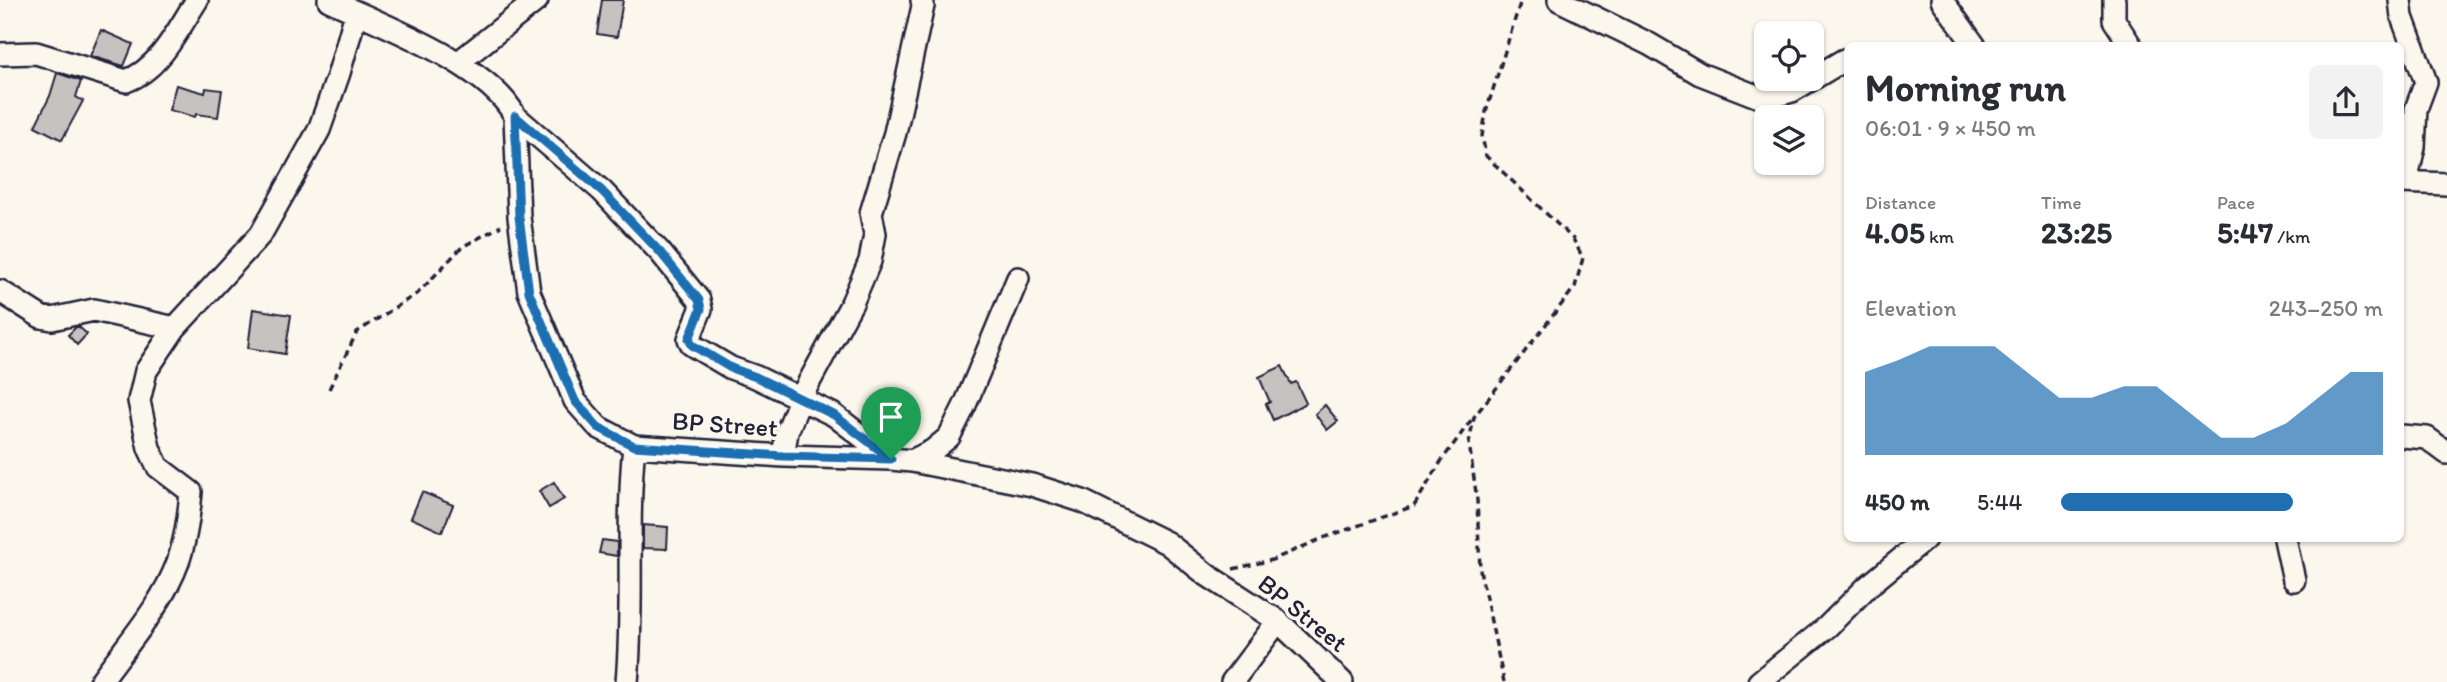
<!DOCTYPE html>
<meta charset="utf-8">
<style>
body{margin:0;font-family:Itim,sans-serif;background:#f2f2f3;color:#2b2b33;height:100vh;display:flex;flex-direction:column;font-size:26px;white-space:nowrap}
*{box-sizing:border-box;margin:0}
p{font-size:23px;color:#7c7c81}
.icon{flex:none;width:38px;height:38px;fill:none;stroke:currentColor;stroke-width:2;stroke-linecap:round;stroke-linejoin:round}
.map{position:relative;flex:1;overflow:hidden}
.drawer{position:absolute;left:1844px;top:42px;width:560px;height:500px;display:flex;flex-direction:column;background:#fff;border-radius:10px;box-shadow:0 2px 5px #0004}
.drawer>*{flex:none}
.fabs{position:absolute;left:1754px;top:21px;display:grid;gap:14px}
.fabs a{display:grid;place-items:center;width:70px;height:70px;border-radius:10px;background:#fff;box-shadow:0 2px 5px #0004;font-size:35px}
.pin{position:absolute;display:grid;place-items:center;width:60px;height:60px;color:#fff;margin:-72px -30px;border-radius:50% 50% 50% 0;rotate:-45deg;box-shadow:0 0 7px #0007}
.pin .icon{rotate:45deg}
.round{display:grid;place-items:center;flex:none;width:74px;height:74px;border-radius:10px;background:#f2f2f3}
.overview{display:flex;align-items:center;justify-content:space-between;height:119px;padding:0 21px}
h1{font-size:38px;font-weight:700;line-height:52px}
.figures{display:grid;grid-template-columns:repeat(3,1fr);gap:10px;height:119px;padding:7px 21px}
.figures div{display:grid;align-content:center}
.figures b{font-size:30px;font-weight:700}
.figures small{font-size:19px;font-weight:400}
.figures p{font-size:19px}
.chart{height:196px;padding:14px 21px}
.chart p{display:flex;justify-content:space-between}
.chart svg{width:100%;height:126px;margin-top:7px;fill:#1f6fb2;opacity:.7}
ul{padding:0 21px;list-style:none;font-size:23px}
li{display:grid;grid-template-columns:112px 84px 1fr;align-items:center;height:52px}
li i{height:18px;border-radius:9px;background:#1f6fb2}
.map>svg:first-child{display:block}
.building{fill:#c6c2c0;stroke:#22223b;stroke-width:2}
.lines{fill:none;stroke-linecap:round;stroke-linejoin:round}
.street-casing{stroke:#22223b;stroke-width:26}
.path{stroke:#22223b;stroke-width:3.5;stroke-dasharray:7 5;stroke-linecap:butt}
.street{stroke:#fbf7ec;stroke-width:21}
.route-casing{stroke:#fff;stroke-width:14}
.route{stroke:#1f6fb2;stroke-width:9}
.labels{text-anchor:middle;stroke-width:7;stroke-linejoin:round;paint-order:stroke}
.street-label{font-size:26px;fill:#22223b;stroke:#fbf7ec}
</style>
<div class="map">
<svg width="2447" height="682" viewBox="0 0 2447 682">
<rect width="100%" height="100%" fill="#fbf7ec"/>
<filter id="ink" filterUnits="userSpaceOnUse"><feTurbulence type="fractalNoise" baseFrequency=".0143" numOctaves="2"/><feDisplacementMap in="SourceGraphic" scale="14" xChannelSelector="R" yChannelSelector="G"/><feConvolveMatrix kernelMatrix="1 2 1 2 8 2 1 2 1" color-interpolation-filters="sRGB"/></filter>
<g filter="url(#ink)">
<path class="building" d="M602,0H623L617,37L597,34Z
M101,30L133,44L124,66L90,56Z
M57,73L81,81L76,97L83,101L62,140L35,126L50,96Z
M176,85L205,93L206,88L222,90L218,117L196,114L195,117L169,110Z
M253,309L291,315L285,354L248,348Z
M76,327H79L87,334L77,345L68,335Z
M1282,366L1291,384L1296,382L1306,403L1273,420L1266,404L1270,402L1259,377Z
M1325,405L1338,421L1327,430L1315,414Z
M554,482L564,499L549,508L539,491Z
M422,492L453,505L442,532L411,518Z
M643,525L668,527L667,549L643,548Z
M602,540L617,542V556L599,553Z"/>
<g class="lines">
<defs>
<path id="street" d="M329,0C382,25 488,64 515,116L519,217L529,292L575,401L598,427L634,446L783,456L891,459L912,461L1032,485L1082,501L1167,543L1207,575L1278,621L1342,682
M1559,0L1649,44L1700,74L1764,99L1792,91L1844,60
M1942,0L1975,46
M2114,0V20L2131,46
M2400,0L2402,17L2426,82L2416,109L2414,147L2406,181
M0,54L36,53L126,81C160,69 178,29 197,0
M459,62L537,0
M515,116L602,191L660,252L699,300L701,309L689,339L692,345L731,368L756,377L834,415L891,459
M2401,182L2447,184
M0,291L41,317L52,319L94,310L175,328
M2401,436L2427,438L2447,453
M783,456L787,432L801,397L852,303L870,261L875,234L871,213L895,133L923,6L922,0
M912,461L932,451L949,437L965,405L1018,278
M2285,539L2294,580
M100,682C127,644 162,606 178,562C186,539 189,516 191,492L158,467L149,448L139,401L146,371L175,328L261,234L319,130L339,73L356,13
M627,682C634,603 626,524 634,446
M1232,682L1278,621
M1759,682L1827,627L1867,587L1925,539"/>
</defs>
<use href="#street" class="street-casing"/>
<path class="path" d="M329,389L357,332L418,293L462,247L501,226
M1233,569L1272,560L1323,538L1414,506L1442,460L1472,419
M1504,682L1480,570L1477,500L1469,443L1474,417L1575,287L1583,258L1573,239L1486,156L1482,136L1486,112L1521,0"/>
<use href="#street" class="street"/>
</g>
</g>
<g class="lines" filter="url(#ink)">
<defs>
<path id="route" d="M515,116L602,191L660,252L699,300L701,309L689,339L692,345L731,368L756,377L834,415L891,459L783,456L634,446L598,427L575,401L529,292L519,217Z"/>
</defs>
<use href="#route" class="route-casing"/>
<use href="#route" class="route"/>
</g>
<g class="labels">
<g class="street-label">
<text transform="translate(725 424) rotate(4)" y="9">BP Street</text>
<text transform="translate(1303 613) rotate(39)" y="9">BP Street</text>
</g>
</g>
</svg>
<div class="fabs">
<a><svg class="icon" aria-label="locate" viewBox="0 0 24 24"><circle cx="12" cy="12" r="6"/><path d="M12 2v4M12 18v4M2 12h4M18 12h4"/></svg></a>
<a><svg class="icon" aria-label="layers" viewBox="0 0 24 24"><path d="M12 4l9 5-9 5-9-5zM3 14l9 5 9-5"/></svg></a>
</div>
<div class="pin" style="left:891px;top:459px;background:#1e9e55"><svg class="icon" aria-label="arrive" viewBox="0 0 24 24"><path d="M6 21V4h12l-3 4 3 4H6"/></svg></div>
<section class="drawer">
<div class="overview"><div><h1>Morning run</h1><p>06:01 · 9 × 450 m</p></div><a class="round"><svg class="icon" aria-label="share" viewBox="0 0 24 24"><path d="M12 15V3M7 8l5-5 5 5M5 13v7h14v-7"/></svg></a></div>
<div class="figures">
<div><p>Distance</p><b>4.05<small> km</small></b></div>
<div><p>Time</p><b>23:25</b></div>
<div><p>Pace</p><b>5:47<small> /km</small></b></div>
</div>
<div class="chart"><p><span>Elevation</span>243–250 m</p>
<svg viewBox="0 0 160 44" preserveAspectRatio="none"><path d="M0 44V15L10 11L20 6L30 6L40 6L50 15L60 24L70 24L80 20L90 20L100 29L110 38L120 38L130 33L140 24L150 15L160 15V44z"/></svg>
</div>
<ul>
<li><b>450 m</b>5:44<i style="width:72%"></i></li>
</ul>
</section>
</div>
